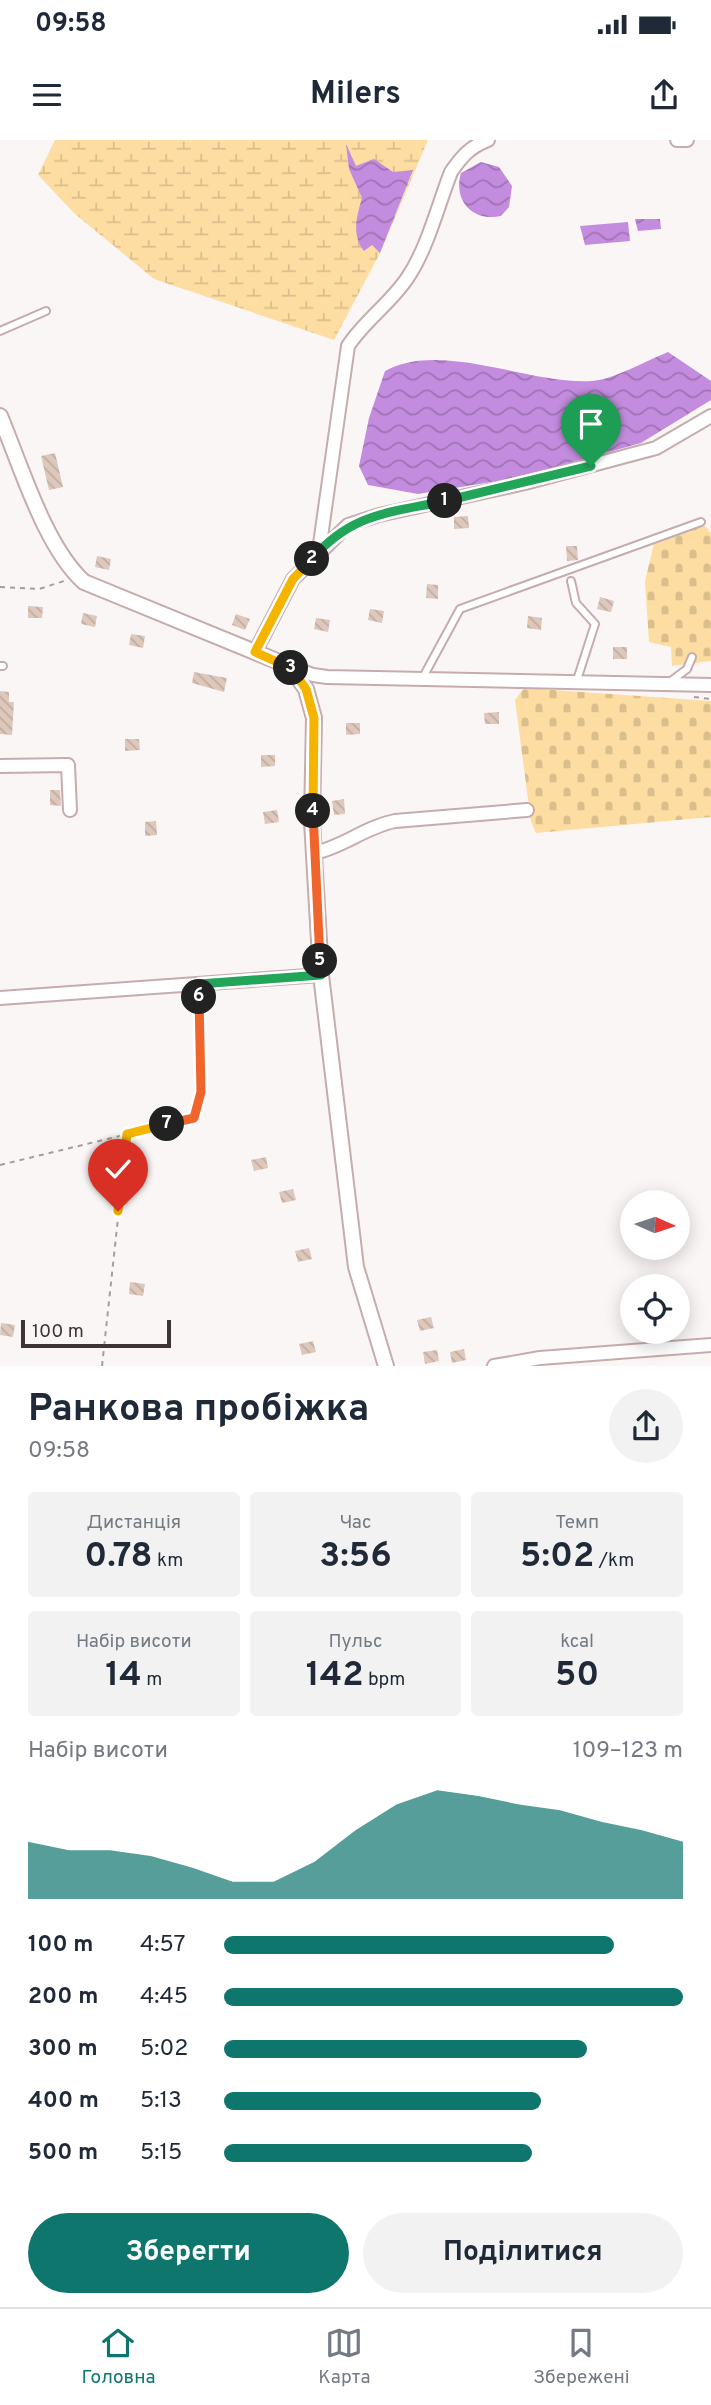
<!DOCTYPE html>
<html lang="uk">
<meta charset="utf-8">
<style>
body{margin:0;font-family:Overpass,sans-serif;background:#f2f2f3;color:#1f2937;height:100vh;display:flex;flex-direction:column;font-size:26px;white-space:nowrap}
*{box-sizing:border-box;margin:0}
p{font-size:23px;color:#747a83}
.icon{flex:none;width:38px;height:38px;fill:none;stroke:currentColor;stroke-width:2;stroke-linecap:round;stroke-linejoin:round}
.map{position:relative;height:1226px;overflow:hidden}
.drawer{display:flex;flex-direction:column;background:#fff;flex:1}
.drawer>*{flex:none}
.needle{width:46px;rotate:93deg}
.tools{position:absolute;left:620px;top:1050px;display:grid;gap:14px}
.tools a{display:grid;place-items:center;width:70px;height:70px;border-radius:50%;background:#fff;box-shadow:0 4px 18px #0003;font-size:35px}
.scale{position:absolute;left:21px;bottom:18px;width:150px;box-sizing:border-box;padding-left:7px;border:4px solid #3f3434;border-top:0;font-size:19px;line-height:24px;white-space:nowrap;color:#3f3434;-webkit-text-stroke:5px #fbf6f6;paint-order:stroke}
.pin{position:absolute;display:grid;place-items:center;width:60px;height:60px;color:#fff;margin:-72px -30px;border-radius:50% 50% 50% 0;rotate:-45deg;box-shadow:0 0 7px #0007}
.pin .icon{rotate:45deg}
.km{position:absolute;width:35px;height:35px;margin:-18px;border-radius:50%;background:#222;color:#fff;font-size:19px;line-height:35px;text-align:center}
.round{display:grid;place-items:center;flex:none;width:74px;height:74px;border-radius:37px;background:#f2f2f3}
.head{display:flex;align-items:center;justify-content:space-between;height:119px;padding:0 28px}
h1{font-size:38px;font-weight:700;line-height:52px}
.stats{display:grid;grid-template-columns:repeat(3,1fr);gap:10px;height:119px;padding:7px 28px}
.stats div{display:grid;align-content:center;border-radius:7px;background:#f2f2f3;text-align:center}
.stats b{font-size:35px;font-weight:700}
.stats small{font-size:19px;font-weight:400}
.stats p{font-size:19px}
.chart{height:196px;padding:14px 28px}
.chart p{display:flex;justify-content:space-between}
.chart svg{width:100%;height:126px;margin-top:7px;fill:#0f766e;opacity:.7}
.primary-button{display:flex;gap:14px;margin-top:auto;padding:14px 28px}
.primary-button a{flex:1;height:80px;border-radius:42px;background:#0f766e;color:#fff;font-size:28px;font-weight:700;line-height:80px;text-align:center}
.primary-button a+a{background:#f2f2f3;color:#1f2937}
ul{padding:0 28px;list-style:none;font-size:23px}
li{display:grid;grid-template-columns:112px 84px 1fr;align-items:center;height:52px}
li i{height:18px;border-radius:9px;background:#0f766e}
.status{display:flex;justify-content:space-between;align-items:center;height:49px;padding:0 35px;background:#fff;direction:ltr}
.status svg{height:19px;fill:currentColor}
header{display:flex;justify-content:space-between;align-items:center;height:91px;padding:0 28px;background:#fff;font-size:32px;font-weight:700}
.menu{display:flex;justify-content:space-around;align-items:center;height:98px;border-top:2px solid #e0e1e3;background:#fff;font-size:19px;color:#747a83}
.menu a{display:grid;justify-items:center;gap:4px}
.menu .on{color:#0f766e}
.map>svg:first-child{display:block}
.wetland{fill:url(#wetland-marsh)}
.cemetery{fill:url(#cemetery-stones)}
.water{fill:url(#water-waves)}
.building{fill:url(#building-back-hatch)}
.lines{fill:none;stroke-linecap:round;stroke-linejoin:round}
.service-casing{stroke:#c6acac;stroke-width:10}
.minor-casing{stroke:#c6acac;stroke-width:16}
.tertiary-casing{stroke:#c6acac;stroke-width:18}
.path{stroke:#a59e9e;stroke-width:2;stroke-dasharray:5 5;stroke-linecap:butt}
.service{stroke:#fff;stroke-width:6}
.minor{stroke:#fff;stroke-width:12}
.tertiary{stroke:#fff;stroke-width:14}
.split-1-casing{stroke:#fff;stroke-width:14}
.split-2-casing{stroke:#fff;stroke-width:14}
.split-3-casing{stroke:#fff;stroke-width:14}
.split-4-casing{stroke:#fff;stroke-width:14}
.split-5-casing{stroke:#fff;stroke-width:14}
.split-6-casing{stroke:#fff;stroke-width:14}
.split-7-casing{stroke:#fff;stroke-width:14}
.split-8-casing{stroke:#fff;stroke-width:14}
.split-1{stroke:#22a559;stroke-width:9}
.split-2{stroke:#22a559;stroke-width:9}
.split-3{stroke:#f5b400;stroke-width:9}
.split-4{stroke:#f5b400;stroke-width:9}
.split-5{stroke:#f0652b;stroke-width:9}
.split-6{stroke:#22a559;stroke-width:9}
.split-7{stroke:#f0652b;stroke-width:9}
.split-8{stroke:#f5b400;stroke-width:9}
</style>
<div class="status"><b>09:58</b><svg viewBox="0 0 49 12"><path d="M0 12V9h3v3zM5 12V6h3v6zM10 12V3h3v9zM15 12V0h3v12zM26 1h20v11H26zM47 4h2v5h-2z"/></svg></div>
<header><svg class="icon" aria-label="menu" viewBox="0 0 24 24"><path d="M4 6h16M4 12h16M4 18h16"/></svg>Milers<svg class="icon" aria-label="share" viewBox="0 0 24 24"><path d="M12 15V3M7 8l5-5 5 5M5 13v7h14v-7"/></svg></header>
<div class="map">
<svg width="711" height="1226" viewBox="0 0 711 1226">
<defs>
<pattern id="wetland-marsh" width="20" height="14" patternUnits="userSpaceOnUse" patternTransform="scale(1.75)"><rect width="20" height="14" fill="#fddda1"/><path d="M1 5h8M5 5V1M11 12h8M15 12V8" fill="none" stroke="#dabe8b"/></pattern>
<pattern id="cemetery-stones" width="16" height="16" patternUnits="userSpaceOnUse" patternTransform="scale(1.75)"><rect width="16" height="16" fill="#fddda1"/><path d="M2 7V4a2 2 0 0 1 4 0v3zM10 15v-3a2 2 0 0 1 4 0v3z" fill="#dabe8b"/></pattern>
<pattern id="water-waves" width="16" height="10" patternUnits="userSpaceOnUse" patternTransform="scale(1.75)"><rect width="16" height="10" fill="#c38cde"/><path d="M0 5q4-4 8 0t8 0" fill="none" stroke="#a073b5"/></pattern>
<pattern id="building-back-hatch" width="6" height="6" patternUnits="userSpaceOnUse" patternTransform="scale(1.75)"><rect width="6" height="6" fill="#dec8bb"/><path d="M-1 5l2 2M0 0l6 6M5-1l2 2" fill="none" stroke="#c0aca1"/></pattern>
</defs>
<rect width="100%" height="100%" fill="#fbf6f6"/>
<path class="wetland" d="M55,0H428L380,113L334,200L154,139L75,74L38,35Z"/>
<path class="cemetery" d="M701,382L711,393V521L672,526L671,507L649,502L645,441L655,399Z
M524,548L711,561V677L536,693L531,682L515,560Z"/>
<path class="water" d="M346,4L356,26L374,19L393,32L413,30L380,113L372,105L364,111C351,95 357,75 362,58L349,29Z
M481,22L499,27L512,46L509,67L501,76C472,82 453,60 461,33Z
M635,79H660L661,89L638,91Z
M628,82L630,101L585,105L580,86Z
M668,212L711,241V260L641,303L516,338L418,354L368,345L359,326L369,278L385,231C442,200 529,245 592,241C612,240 648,220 668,212Z"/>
<path class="building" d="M55,313L63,347L49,350L41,316Z
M468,376L469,388L454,389V377Z
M566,406H577L578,420L567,421Z
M97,416L111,419L109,430L95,427Z
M427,444L438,445V459L426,458Z
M600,457L614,461L611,472L597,469Z
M28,466L43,467L42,478H28Z
M370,469L384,471L382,483L368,480Z
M83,473L97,476L95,487L81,484Z
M236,474L250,479L245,490L232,485Z
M528,476L542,478L541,490L527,488Z
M316,478L330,480L328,492L314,489Z
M131,494L145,496L143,508L129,505Z
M613,507H627V519H613Z
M194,532L227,538L224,552L192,543Z
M0,551L9,552V562H14L12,595L0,594Z
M499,572V584H485L484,573Z
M346,583H360V594L346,595Z
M125,599H139L140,610L125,611Z
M261,615H275V626L261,627Z
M50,650H60L61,666L50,665Z
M344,659L345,674L334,675L332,661Z
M277,670L279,682L265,684L263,672Z
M156,681L157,695L145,696V682Z
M266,1017L268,1028L254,1031L251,1020Z
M293,1049L296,1060L282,1063L279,1052Z
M309,1108L312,1119L298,1122L295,1111Z
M130,1142L145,1144L143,1156L129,1154Z
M431,1177L434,1188L420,1191L417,1180Z
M1,1183L15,1185L13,1197L0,1195Z
M313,1201L316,1212L302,1215L299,1204Z
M464,1209L466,1220L452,1223L450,1212Z
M437,1210L439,1221L425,1224L423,1212Z"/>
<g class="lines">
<defs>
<path id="service" d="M0,191L46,171
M571,441L576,463L595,484L576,543
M0,526H3
M422,539L460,469L701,382
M671,541L687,529L692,517"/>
<path id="minor" d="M677,0H687
M319,411L348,206C365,180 391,163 408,137C428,107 438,65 451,32C462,16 470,7 488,0
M255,512L293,439L348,385L379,375L525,343L656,308L711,276
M289,526L313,535L327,537L711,545
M0,626L68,625L70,670
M314,713C343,707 365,687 395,681L527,670
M0,858L321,835
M494,1226L540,1218L711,1205"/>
<path id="tertiary" d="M0,276C21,326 45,407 84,442L289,526L306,549L314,578L312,681L321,835L356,1127L386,1226"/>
</defs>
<use href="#service" class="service-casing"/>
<use href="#minor" class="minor-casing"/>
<use href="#tertiary" class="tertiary-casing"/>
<path class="path" d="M0,447L39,449L64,441
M694,557L711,559
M0,1025L194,978L201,952L199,854
M102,1226L127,995"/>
<use href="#service" class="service"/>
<use href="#minor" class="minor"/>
<use href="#tertiary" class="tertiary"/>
</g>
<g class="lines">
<defs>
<path id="split-1" d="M445,361L591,326"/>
<path id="split-2" d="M312,419C352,373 389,373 445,361"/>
<path id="split-3" d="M291,528L255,512L293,439L312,419"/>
<path id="split-4" d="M291,528L306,549L314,578L313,671"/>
<path id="split-5" d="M313,671L320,821"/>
<path id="split-6" d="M199,857V844L321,835L320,821"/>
<path id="split-7" d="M167,984L194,978L201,952L199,857"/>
<path id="split-8" d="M118,1071L127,994L167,984"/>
</defs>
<use href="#split-1" class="split-1-casing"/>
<use href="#split-2" class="split-2-casing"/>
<use href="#split-3" class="split-3-casing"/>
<use href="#split-4" class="split-4-casing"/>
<use href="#split-5" class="split-5-casing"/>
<use href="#split-6" class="split-6-casing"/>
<use href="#split-7" class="split-7-casing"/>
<use href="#split-8" class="split-8-casing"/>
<use href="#split-1" class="split-1"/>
<use href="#split-2" class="split-2"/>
<use href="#split-3" class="split-3"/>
<use href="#split-4" class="split-4"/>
<use href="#split-5" class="split-5"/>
<use href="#split-6" class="split-6"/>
<use href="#split-7" class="split-7"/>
<use href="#split-8" class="split-8"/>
</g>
</svg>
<div class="tools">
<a><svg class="needle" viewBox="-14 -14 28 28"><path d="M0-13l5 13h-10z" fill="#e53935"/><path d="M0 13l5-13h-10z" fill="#747a83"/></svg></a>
<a><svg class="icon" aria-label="locate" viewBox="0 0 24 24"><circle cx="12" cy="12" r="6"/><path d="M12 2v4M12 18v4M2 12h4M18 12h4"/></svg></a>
</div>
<div class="scale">100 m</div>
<div class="pin" style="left:591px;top:326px;background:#1e9e55"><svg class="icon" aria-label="arrive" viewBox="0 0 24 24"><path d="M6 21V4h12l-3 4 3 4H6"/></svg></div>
<div class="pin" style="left:118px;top:1071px;background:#d93025"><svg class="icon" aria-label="check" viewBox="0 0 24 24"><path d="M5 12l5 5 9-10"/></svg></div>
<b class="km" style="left:445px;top:361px">1</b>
<b class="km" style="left:312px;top:419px">2</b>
<b class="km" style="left:291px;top:528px">3</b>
<b class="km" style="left:313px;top:671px">4</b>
<b class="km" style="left:320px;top:821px">5</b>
<b class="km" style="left:199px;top:857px">6</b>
<b class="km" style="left:167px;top:984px">7</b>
</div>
<section class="drawer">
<div class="head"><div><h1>Ранкова пробіжка</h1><p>09:58</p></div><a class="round"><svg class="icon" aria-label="share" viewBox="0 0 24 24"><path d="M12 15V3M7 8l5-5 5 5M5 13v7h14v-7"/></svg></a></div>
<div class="stats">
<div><p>Дистанція</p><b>0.78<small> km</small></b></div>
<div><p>Час</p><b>3:56</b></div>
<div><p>Темп</p><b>5:02<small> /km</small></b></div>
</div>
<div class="stats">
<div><p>Набір висоти</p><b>14<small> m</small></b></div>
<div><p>Пульс</p><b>142<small> bpm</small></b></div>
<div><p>kcal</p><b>50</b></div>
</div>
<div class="chart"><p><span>Набір висоти</span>109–123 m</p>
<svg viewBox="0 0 160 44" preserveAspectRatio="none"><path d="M0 44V24L10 27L20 27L30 29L40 33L50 38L60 38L70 31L80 20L90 11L100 6L110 8L120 11L130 13L140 17L150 20L160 24V44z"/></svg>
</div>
<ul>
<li><b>100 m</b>4:57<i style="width:85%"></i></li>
<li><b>200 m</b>4:45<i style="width:100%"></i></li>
<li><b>300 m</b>5:02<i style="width:79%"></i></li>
<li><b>400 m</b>5:13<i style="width:69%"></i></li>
<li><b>500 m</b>5:15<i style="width:67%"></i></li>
</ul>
<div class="primary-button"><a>Зберегти</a><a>Поділитися</a></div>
</section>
<nav class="menu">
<a class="on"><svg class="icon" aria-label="home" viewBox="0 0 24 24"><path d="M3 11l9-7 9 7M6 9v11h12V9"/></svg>Головна</a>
<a><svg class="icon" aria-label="map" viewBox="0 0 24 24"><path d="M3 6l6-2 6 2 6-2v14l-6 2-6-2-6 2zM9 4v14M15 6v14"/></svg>Карта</a>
<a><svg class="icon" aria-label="saved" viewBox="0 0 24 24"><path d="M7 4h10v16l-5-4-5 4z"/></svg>Збережені</a>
</nav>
